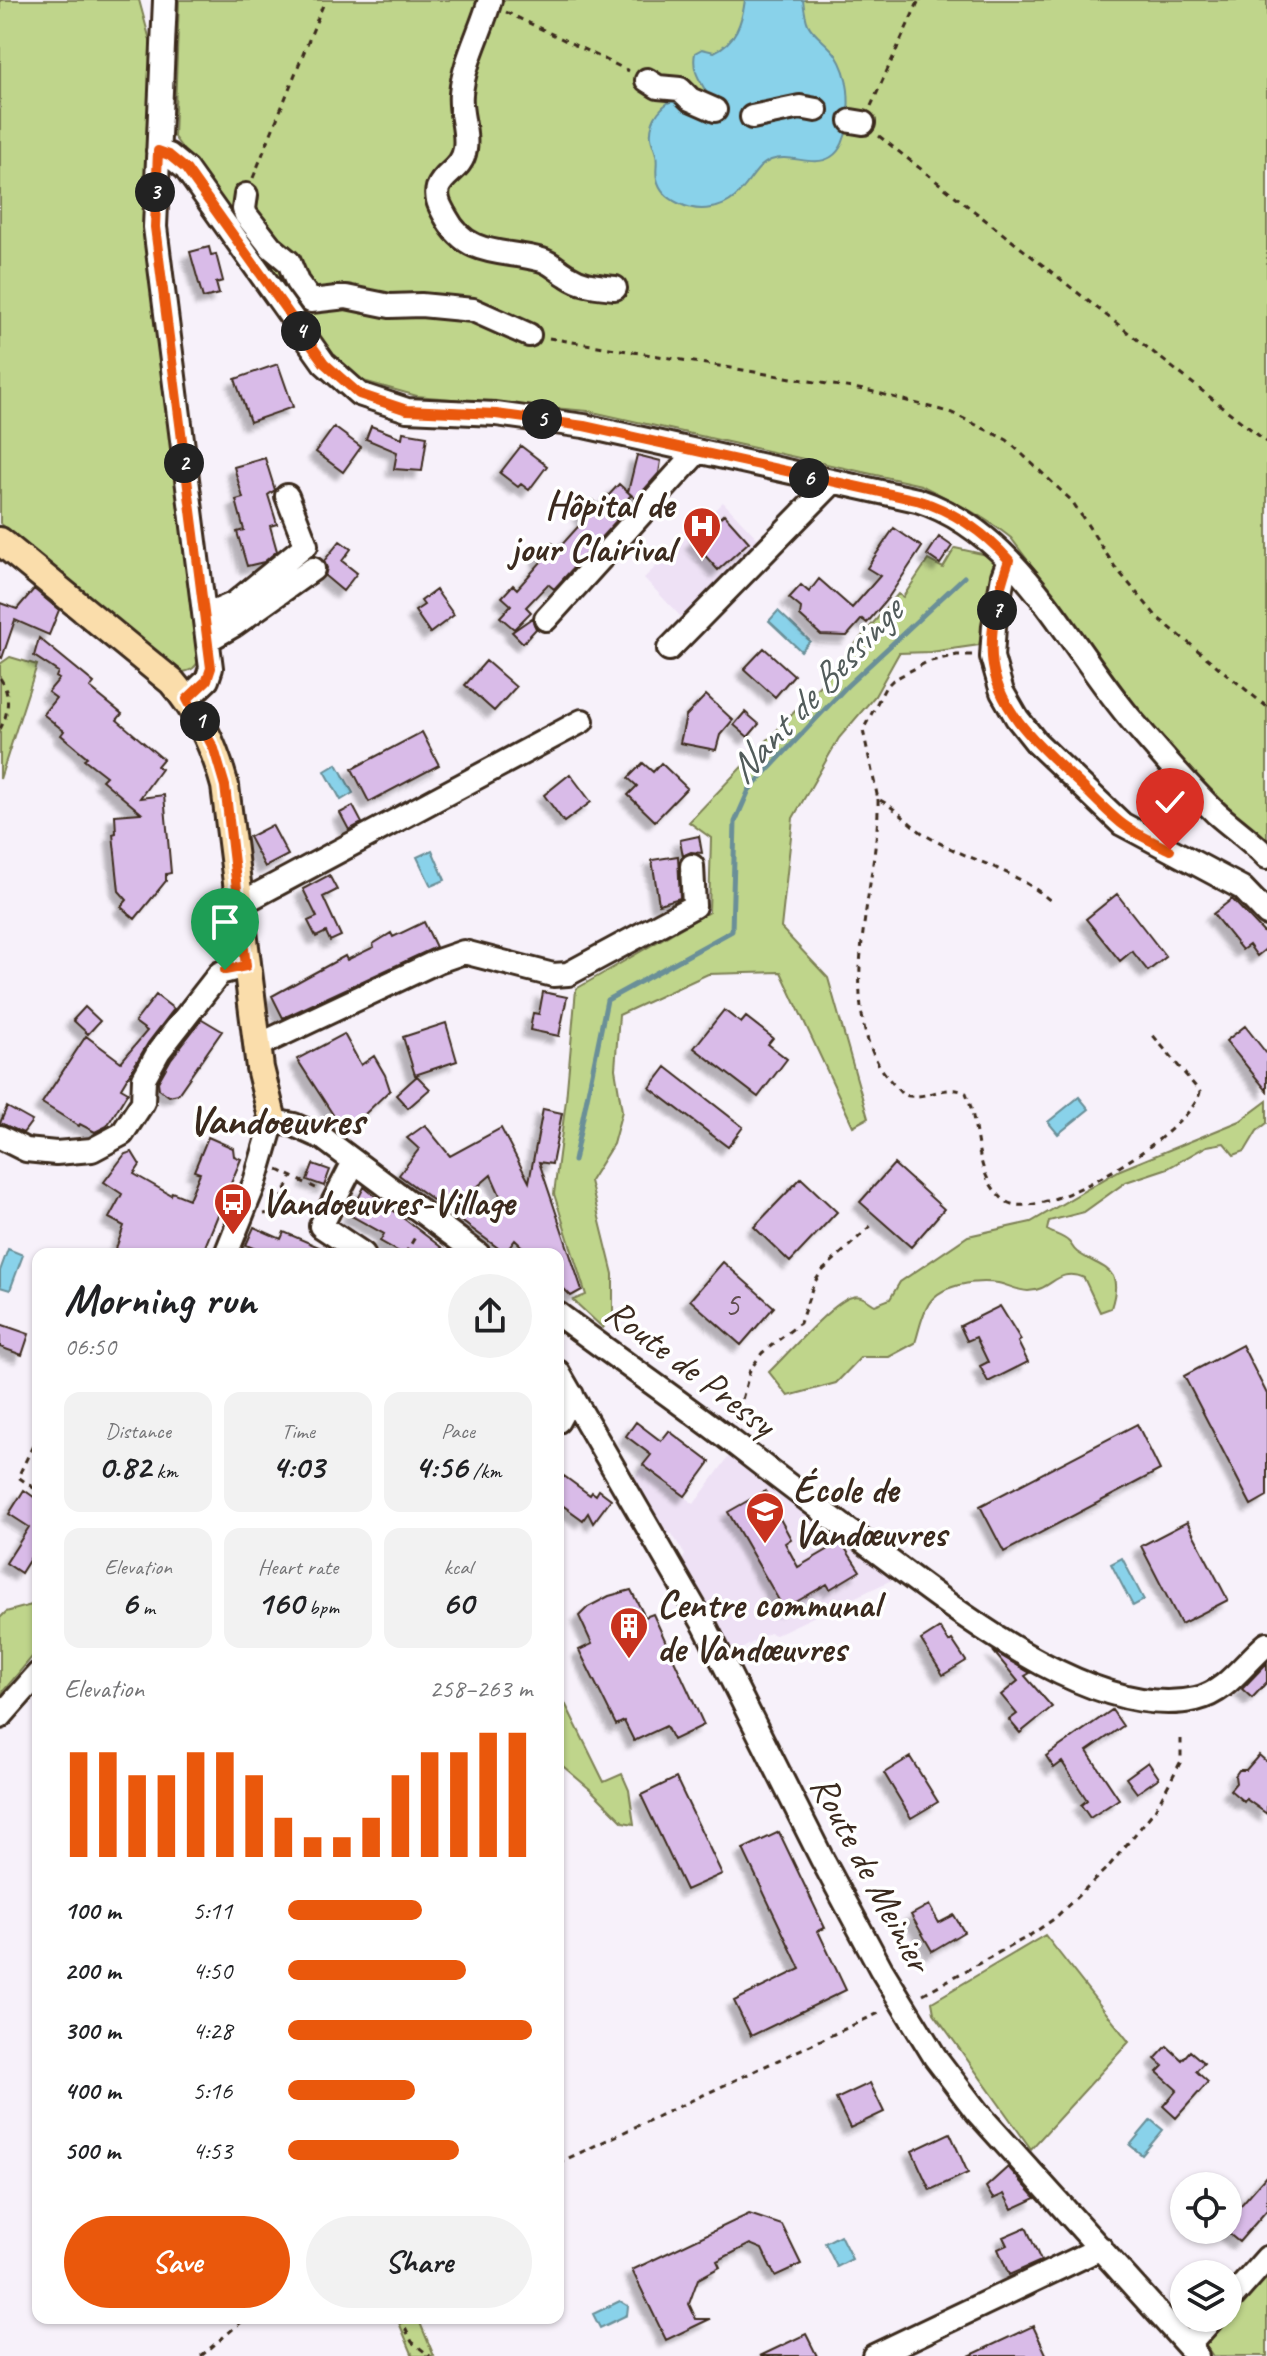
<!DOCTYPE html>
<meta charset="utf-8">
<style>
body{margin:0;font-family:Caveat,sans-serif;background:#f2f2f2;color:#202124;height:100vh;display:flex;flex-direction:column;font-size:30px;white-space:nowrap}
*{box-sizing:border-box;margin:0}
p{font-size:26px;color:#757577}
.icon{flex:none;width:44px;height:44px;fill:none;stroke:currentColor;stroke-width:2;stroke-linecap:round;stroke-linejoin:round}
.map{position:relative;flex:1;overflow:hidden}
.side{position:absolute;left:32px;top:1248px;width:532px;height:1076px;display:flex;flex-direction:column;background:#fff;border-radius:16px;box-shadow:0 2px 6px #0004}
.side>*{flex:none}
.tools{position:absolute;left:1170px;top:2172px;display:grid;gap:16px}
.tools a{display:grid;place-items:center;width:72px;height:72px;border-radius:50%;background:#fff;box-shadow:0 2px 6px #0004;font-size:40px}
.pin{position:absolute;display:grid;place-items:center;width:68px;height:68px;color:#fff;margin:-82px -34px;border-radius:50% 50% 50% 0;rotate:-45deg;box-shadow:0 0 8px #0007}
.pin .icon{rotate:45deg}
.km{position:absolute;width:40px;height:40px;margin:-20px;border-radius:50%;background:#222;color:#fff;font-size:22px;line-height:40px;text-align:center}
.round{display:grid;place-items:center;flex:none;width:84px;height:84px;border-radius:42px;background:#f2f2f2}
.headline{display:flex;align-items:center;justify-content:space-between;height:136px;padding:0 32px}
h1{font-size:44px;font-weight:600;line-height:60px}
.metrics{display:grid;grid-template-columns:repeat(3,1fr);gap:12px;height:136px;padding:8px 32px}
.metrics div{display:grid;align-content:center;border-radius:16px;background:#f2f2f2;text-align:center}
.metrics b{font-size:34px;font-weight:600}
.metrics small{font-size:22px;font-weight:400}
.metrics p{font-size:22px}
.chart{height:224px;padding:16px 32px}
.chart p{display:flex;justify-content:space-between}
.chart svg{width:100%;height:144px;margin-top:8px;stroke:#ea580c;stroke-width:6}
.cta{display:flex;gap:16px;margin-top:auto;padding:16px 32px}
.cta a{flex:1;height:92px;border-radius:48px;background:#ea580c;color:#fff;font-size:32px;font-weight:600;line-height:92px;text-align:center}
.cta a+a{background:#f2f2f2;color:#202124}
ul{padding:0 32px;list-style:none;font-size:26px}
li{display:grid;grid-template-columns:128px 96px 1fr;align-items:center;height:60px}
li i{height:20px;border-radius:10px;background:#ea580c}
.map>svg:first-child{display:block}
.built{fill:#eee1f5}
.green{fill:#bfd58b;stroke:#7d8054;stroke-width:2}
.water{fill:#89d2ea;stroke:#6a8f98;stroke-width:2}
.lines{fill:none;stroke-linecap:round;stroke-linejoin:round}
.stream{stroke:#6a8f98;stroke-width:5}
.building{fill:#d9bbe8;stroke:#3b2a1e;stroke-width:2;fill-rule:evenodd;filter:url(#shadow)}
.minor-casing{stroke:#3b2a1e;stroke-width:28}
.major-casing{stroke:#3b2a1e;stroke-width:32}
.path{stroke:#3b2a1e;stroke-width:3;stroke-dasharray:6 6;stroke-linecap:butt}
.minor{stroke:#fff;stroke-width:22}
.major{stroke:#faddab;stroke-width:26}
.route-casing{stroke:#fff;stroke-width:16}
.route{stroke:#ea580c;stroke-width:10}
.labels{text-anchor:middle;stroke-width:7;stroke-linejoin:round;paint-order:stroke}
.number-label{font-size:34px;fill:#624e50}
.poi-label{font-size:38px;font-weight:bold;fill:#3b2a1e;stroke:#fff;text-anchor:start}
.street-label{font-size:38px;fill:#3b2a1e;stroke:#fff}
.water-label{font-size:40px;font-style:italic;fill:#525c5b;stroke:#fff}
.quarter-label{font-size:42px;font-weight:bold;fill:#3b2a1e;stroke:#fff}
</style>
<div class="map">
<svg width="1267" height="2356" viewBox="0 0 1267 2356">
<defs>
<filter id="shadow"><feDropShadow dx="-7" dy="7" stdDeviation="2" flood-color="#0004"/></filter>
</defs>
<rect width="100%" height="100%" fill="#f7f1fa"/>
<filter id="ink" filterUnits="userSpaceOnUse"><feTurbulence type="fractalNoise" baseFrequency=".0125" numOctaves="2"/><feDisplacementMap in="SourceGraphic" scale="16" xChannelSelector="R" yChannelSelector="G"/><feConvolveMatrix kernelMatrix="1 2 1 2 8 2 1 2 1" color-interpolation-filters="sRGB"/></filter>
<g filter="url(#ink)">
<path class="built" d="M723,502L760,541L681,617L644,578Z
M730,1455L896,1578L775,1635L769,1633L733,1654L682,1560L685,1555L672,1534L666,1533L634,1477L642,1467L694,1504Z"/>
<path class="green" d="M0,0H139L151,44L144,225L200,658C196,667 192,671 182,672L0,523Z
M179,0H1267V843L1208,787L1153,728L1011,538C984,516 953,501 921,485L588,411L417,396L360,380L343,368L174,137Z
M955,548L996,557L979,645L931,652L899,653L875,696L839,738L793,818L781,928L828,978L868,1118L853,1126L781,972L708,974L619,1015L615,1069L622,1111L613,1144L590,1181L613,1274V1314L603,1328L573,1300L586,1295L554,1194L566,1100L576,989L709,912L711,838L689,822L822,683L898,594L903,597L928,560L943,568Z
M10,657L37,665L0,779V664Z
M1267,1101V1123L1257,1131L1245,1151L1234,1155L1224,1143L1207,1146L1168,1168L1126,1182L1084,1212L1049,1221L1047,1230C1053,1234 1064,1236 1069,1242C1072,1245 1073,1249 1077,1252C1102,1270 1125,1265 1111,1308L1100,1312L1084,1278C1057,1266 1052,1291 1028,1291C1018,1291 1008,1285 998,1283C975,1280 938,1284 927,1307C921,1318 919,1331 915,1343L889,1357H861L836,1383L788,1396L769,1372C786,1356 833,1301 852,1297C861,1294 868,1301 875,1305L890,1299L900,1282L968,1236L1031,1222L1120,1170L1240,1121Z
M35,1604L38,1605V1650L0,1695V1618L6,1612Z
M558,1689L604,1782L622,1774L629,1790L634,1824L623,1822L591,1790L558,1762Z
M1045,1935L1129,2042L1031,2149L934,2013L932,2002Z
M1267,2273V2356H1213L1205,2345Z
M397,2318H418L434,2356H413Z"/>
<path class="water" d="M745,0H803C804,8 805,17 808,24C813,35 829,44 836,55C850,77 850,101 847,126C846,137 841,151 831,157C813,168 790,153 771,160C749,168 746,203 711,208C691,212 662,201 657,179C655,171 658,163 656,155C655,149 652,144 651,138C649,119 663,101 681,98C690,96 702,100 711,101C703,83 691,74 695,53L702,49L714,52C736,42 742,22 745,0Z
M778,611L810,641L801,651L769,621Z
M337,764L353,793L341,800L325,771Z
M432,850L445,880L431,886L417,857Z
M1079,1097L1089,1109L1058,1134L1048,1122Z
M8,1249L23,1255L10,1290L0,1287V1271Z
M1122,1558L1144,1600L1133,1606L1111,1564Z
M1151,2120L1163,2130L1142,2155L1130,2145Z
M840,2235L852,2259L837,2267L825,2243Z
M620,2301L628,2306L627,2315L600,2328L593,2314Z"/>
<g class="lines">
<path class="stream" d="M574,1161L607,1000L732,931L735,822L749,790L847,686L964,577"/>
</g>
<path class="building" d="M209,247L211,255L216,254L223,281L216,283L219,294L203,298L190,252Z
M278,364L293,407L250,422L235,379Z
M371,426L402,438L403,432L427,436L422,471L394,469L397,452L366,439Z
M334,427L361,447L343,472L316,452Z
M521,446L547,466L529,490L521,484L518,487L500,473Z
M637,455L661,461L659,473L636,499L628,492Z
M265,458L275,490L268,495L277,524L270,526L277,551L264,562L247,566L237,532L244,530L236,500L243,498L234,467Z
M619,484L631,495L613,517L617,520L554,589L548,584L526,607L531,612L514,629L500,617L511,605L502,597L513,585L517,589L542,561L538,558L552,543L559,548L585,519L580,514L592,500L599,506Z
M724,514L749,542L718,570L693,542Z
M894,528L922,547L888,598L867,623L862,619L847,636L821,635L800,616L801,608L789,598L801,585L809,592L819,579L852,608L880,576L867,568Z
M939,537L952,546L940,564L927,555Z
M340,541L351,549L342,561L357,573L343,591L325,576L327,568L324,561Z
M34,589L59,610L49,635L15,620L2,658L0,657V603L17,609Z
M436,590L454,615L430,633L415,611L424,605L421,601Z
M532,618L536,629L523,643L512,632Z
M39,638L94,683L90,688L122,714L117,720L163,759L157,766L161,769L140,798L164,795L171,873L166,874V881L135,919L121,907L127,900L119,891L113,834L116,833L115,815L141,813L102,780L106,776L84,759L87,757L61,735L64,731L43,714L56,698L48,692L59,679L56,677L58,672L34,656Z
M764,648L794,675L775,697L744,669Z
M486,661L516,687L494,711L465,685Z
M706,695L733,720L720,735L716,750L680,743L686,716Z
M745,712L759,724L748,737L734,725Z
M422,732L439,765L369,802L352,769Z
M643,763L653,772L661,763L687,788L655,821L628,795L637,786L628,778Z
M570,774L591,802L564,822L544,795Z
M353,806L362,823L349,830L340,813Z
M272,825L288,855L265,867L249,837Z
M699,836L702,853L691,852L683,856L680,840Z
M678,856L680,898L659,904L652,860Z
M329,875L337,890L323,897L341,936L330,941L326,932L316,937L308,921L317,917L303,889Z
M1117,894L1166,957L1148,971L1132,951L1120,961L1086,919Z
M1232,899L1267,936V948L1257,956L1249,945L1242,950L1213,914Z
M424,922L436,947L283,1018L272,996L345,956L347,960L374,947L373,944L391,933L393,937Z
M543,992L567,997L559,1036L530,1030L533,1013L539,1014Z
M156,995L174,1009L148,1043L121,1088L128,1092L107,1126L95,1132L80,1124L79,1126L42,1103L86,1036L121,1062L147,1031L135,1022Z
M85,1007L100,1021L88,1034L73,1020Z
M724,1010L741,1023L746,1017L773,1038L768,1044L787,1059L758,1097L694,1048Z
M202,1019L222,1031L178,1094L169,1096L159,1089L158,1082L171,1059Z
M446,1023L457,1061L415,1075L403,1037Z
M1245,1026L1267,1054V1091L1226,1041Z
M344,1034L361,1065L374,1056L385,1075L390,1090L364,1115L341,1127L297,1059Z
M666,1067L743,1127L728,1147L650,1088Z
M417,1076L430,1089L408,1108L396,1095Z
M7,1107L32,1121L23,1133L0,1123Z
M543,1109L562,1113L552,1164L539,1162L582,1290L571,1296L558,1283V1254H530L515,1240L505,1253L399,1175L419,1149L407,1138L425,1125L450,1156L501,1128L529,1182ZM491,1175L504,1204L486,1216L462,1200Z
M208,1137L233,1148L234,1156L241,1159L202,1254H114L124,1226L109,1218L122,1194L104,1182L125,1154L132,1152L140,1165L134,1174L171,1195L172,1192L189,1199L200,1173L194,1171Z
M313,1164L330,1170L324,1186L307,1180Z
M894,1164L944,1209L911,1247L860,1202Z
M801,1178L837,1212L790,1262L754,1227Z
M364,1187L386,1205L450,1254H403L380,1241L384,1234L350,1215Z
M254,1227L281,1239L284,1232L335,1254H267L246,1245Z
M723,1262L774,1307L741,1345L690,1300Z
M1000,1306L1021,1340L1018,1342L1028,1362L988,1382L980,1366L988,1362L976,1337L967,1341L960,1326Z
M0,1324L29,1334L22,1355L0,1347Z
M1242,1345L1267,1394V1496L1251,1505L1184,1376Z
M636,1422L661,1441L669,1431L710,1462L685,1496L643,1465L651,1455L626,1436Z
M1137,1424L1160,1470L1004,1552L980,1506Z
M564,1476L590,1495L592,1492L596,1495L599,1490L611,1499L593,1523L588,1513L583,1520L558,1502V1484Z
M24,1490L38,1500V1546L21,1573L6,1563L29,1527L9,1514Z
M765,1491L791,1539L785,1543L798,1567L841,1542L860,1571L830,1589L827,1584L784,1609L728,1512Z
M1187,1522L1228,1600L1181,1624L1141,1546Z
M631,1590L645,1617L653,1614L704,1725L673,1740L666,1726L634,1741L624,1721L616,1725L579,1650L592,1644L579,1616L588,1607L609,1596Z
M940,1628L949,1642L952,1640L966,1661L943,1675L921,1640Z
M993,1651L1030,1673L1025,1676L1052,1707L1020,1733L1009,1720L1017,1714L1001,1695L1018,1681Z
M1267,1663V1682L1252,1698L1242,1689Z
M1112,1710L1123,1726L1087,1751L1119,1799L1090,1818L1081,1805L1087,1800L1062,1762L1054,1768L1046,1756Z
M1259,1755L1267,1762V1814L1246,1799L1244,1802L1230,1790L1236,1783L1235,1776L1239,1770H1246Z
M910,1757L938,1802L911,1818L884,1773Z
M1148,1762L1159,1778L1137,1793L1126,1778Z
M676,1778L722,1874L686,1890L641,1795Z
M779,1832L825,1928L818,1931L846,1990L751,2036L734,2001L800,1969L743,1849Z
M929,1905L939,1923L954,1915L964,1932L932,1951L911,1915Z
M1167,2046L1182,2060L1190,2051L1204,2063L1196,2071L1208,2082L1176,2118L1163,2106L1177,2090L1157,2072L1163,2066L1155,2059Z
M870,2083L884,2112L850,2128L836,2099Z
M950,2133L968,2173L930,2190L912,2151Z
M1008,2167L1036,2198L1012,2209L1004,2194L993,2199L986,2187Z
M1267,2175V2210L1239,2242L1228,2233V2220Z
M749,2214L782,2225L801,2264L775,2276L762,2249L750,2244L717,2261L720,2267L698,2279L689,2304L696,2319H710L666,2340L632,2270Z
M1026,2227L1041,2261L1009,2275L998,2249L1007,2245L1003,2237Z
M1033,2326L1047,2356H969Z
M806,2334L817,2356H760Z"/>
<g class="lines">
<defs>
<path id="minor" d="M165,0L155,227L211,668L207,680L187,699
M490,0C481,32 464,61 461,94C459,113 468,130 465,149C462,170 444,172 438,188C435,199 441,208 446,217C468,259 504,249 542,260C552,263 559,271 568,276C583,286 598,286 615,288
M647,80L658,87L680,89L690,99L715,110
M752,117L800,107L816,110
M851,121L863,123
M158,151L169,155L186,169L324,363L359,394L407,410L496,414L584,426L917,500C1020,533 1067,645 1134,723C1160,753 1187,785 1216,813C1233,828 1252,841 1267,857
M246,195L244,209L246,215L271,247L289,262L297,282L311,301L346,297L390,306L421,305L473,310L529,335
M1009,560L1003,576L994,626L992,657L1002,692L1017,718L1036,742L1122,824L1242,888L1267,914
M205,616L235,603L306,545L287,496
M546,619L697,452
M208,640L234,625L313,569
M669,649L832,483
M238,905L582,721
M257,1046L438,961L464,952L553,975L568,974L694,906L692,866
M0,1137L26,1150L56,1153L92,1150L122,1134L143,1102L144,1078L159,1051L220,973L246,966
M354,1162L321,1226L363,1254
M226,1254L255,1182L273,1121L294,1125L323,1138L478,1254
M558,1314C618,1359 679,1401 739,1447C785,1483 832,1518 879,1553C956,1610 1094,1722 1196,1699C1227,1692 1244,1663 1267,1644
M558,1372L705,1626L822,1859L881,1969L935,2057L977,2112L1197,2356
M558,1421L572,1395
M0,1717L38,1674
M1228,2302L1267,2258
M1188,2346L1213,2318
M874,2356L1101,2248"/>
<path id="major" d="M0,541L172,682C199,713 214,746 225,786L260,1068L273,1121"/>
</defs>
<use href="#minor" class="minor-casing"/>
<use href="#major" class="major-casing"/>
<path class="path" d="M506,12L629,71
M871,106L919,0
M879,136L1267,442
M253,178L325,0
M549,338L870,391L952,413L1007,440L1072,501L1115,567L1157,617L1267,707
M972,655H957L927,662L893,680L885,688L863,730L878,799C897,808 909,825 927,836C970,862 1012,867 1052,902
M0,678C11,694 9,713 0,729
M878,799C880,881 835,990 879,1065C886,1076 894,1085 902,1094C924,1103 944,1082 966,1093C981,1128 972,1173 1004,1200C1038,1229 1192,1131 1200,1092L1151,1033
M278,1170L318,1189
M264,1214L276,1212L292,1176
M405,1254L417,1234
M736,1422L750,1370L762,1353L800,1323L814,1283L822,1271L875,1222
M38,1435L18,1477L38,1491
M923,1994L1029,1936L1054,1919L1109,1866L1155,1810L1181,1761V1739
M558,2163L883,2011
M400,2318L412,2342L430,2356
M201,2356L246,2318"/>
<use href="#minor" class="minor"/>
<use href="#major" class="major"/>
</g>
</g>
<g class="lines" filter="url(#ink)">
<defs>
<path id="route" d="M225,970L246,966L225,786L214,749L187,699L207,680L211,668L155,227L158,151L169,155L186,169L324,363L359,394L407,410L496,414L584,426L917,500C954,511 983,531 1009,560C999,589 990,626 992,657C995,711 1045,751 1081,785C1094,798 1107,812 1121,823C1135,834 1154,842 1170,850"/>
</defs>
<use href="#route" class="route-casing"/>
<use href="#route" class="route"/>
</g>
<defs>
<symbol id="hospital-pin" viewBox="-11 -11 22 30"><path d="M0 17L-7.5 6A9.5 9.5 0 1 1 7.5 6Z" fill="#c8321e" stroke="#fff"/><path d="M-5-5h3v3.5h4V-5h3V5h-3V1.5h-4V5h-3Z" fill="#fff"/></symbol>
<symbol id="bus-pin" viewBox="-11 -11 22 30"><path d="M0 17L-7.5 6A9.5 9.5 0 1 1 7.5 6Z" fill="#c8321e" stroke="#fff"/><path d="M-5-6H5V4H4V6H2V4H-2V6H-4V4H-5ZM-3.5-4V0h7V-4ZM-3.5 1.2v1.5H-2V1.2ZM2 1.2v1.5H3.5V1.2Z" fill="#fff"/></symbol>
<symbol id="school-pin" viewBox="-11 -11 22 30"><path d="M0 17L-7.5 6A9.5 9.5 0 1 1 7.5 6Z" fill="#c8321e" stroke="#fff"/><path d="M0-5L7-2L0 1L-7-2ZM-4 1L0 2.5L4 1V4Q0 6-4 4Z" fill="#fff"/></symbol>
<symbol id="building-pin" viewBox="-11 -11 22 30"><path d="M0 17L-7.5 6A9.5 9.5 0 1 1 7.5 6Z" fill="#c8321e" stroke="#fff"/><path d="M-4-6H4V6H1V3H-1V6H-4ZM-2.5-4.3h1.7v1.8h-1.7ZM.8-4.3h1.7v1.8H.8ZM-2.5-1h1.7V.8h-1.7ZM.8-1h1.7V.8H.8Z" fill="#fff"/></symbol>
</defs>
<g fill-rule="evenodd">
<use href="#hospital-pin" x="680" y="504" width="44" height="60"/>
<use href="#bus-pin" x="211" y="1180" width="44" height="60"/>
<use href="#school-pin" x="743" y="1489" width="44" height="60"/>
<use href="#building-pin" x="607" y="1604" width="44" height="60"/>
</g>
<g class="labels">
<g class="number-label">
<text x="732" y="1316">5</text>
</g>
<g class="poi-label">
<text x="674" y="517" text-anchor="end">Hôpital de<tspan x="674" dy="44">jour Clairival</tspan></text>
<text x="261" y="1215">Vandoeuvres-Village</text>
<text x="793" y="1502">École de<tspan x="793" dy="44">Vandœuvres</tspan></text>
<text x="657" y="1617">Centre communal<tspan x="657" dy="44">de Vandœuvres</tspan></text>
</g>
<g class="street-label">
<text transform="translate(691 1367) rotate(37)" y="13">Route de Pressy</text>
<text transform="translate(872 1873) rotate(62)" y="13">Route de Meinier</text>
</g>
<g class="water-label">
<text transform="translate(814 690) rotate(-47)" y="14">Nant de Bessinge</text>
</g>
<g class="quarter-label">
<text x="276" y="1134">Vandoeuvres</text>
</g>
</g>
</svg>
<div class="tools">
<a><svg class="icon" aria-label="locate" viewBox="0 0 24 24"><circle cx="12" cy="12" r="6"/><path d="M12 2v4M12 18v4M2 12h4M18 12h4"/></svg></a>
<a><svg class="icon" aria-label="layers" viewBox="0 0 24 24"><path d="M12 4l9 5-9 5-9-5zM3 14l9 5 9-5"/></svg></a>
</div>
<div class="pin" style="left:225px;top:970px;background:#1e9e55"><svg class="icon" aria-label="arrive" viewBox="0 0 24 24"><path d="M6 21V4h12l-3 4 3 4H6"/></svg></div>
<div class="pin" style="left:1170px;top:850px;background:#d93025"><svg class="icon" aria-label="check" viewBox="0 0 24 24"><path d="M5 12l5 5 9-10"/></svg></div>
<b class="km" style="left:200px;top:721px">1</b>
<b class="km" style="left:184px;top:463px">2</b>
<b class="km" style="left:155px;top:192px">3</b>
<b class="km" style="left:301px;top:331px">4</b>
<b class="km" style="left:542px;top:419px">5</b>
<b class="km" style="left:809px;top:478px">6</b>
<b class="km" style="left:997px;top:610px">7</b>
<section class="side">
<div class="headline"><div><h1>Morning run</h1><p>06:50</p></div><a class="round"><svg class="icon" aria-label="share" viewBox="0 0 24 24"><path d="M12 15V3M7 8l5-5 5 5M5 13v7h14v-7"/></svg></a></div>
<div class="metrics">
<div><p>Distance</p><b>0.82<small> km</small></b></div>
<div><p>Time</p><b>4:03</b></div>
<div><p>Pace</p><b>4:56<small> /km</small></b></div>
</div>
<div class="metrics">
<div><p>Elevation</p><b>6<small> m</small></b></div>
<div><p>Heart rate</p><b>160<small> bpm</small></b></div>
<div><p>kcal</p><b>60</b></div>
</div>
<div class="chart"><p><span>Elevation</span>258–263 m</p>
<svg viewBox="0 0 160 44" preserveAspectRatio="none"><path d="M5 44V12M15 44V12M25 44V19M35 44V19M45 44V12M55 44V12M65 44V19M75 44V32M85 44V38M95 44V38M105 44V32M115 44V19M125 44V12M135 44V12M145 44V6M155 44V6"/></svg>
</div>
<ul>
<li><b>100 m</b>5:11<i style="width:55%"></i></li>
<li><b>200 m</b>4:50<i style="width:73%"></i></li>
<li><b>300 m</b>4:28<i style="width:100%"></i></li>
<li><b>400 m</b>5:16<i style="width:52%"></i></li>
<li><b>500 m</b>4:53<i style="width:70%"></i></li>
</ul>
<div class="cta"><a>Save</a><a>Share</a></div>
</section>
</div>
